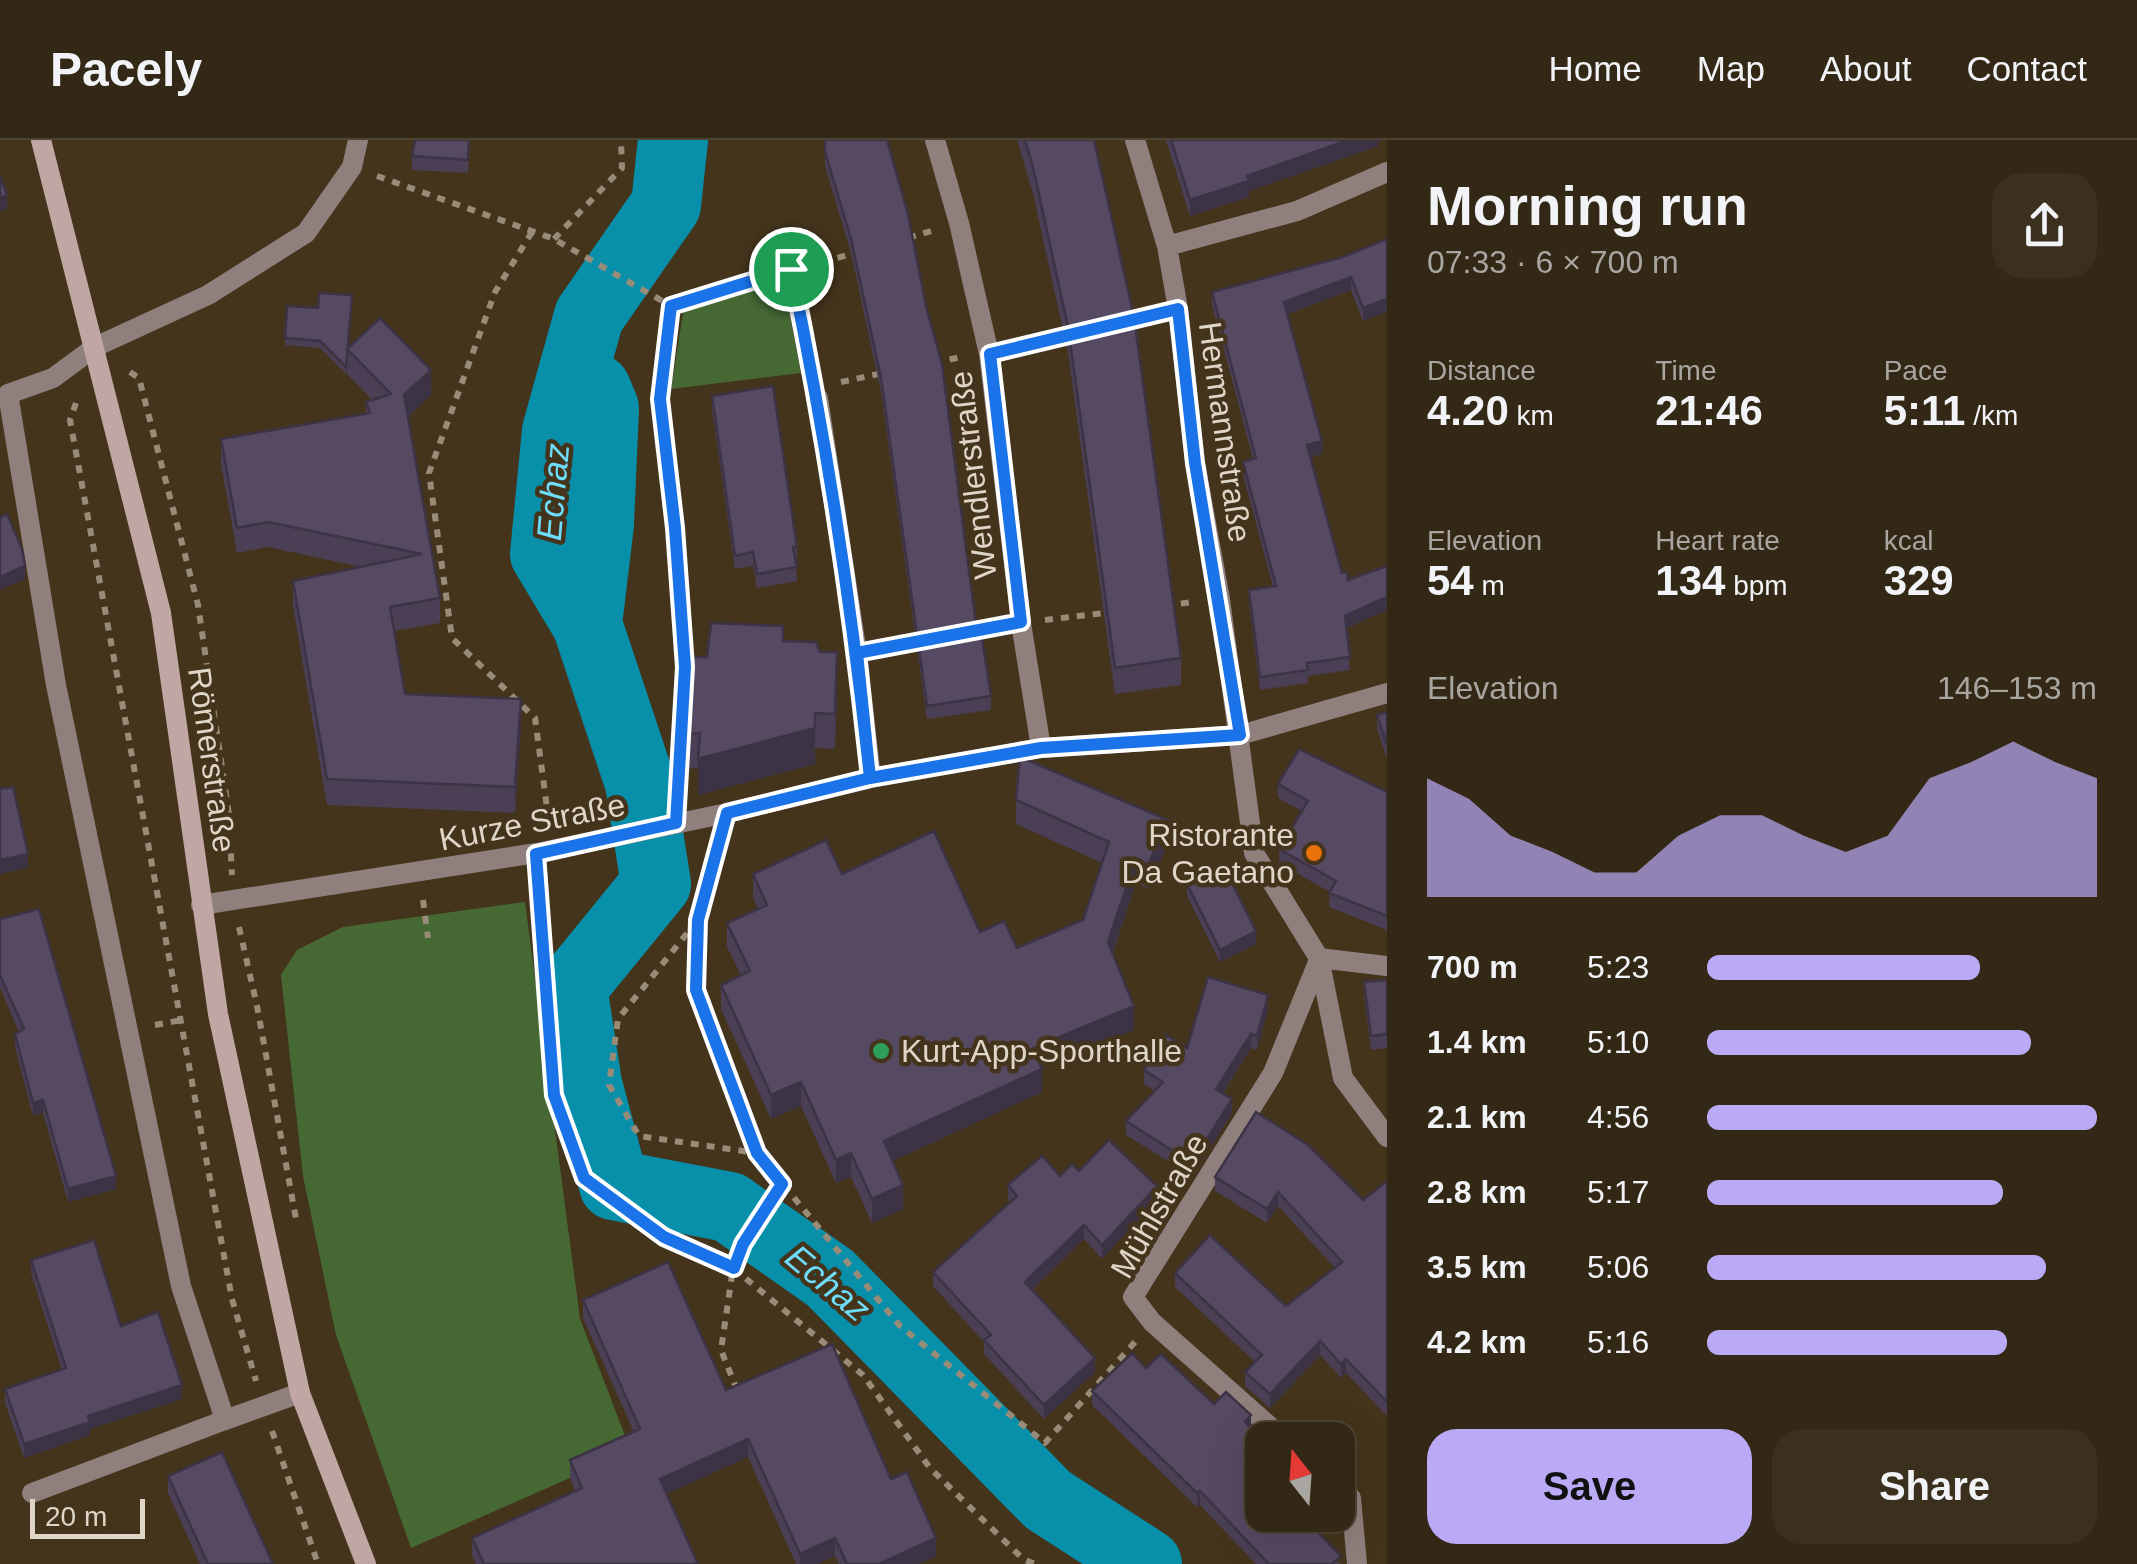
<!DOCTYPE html>
<meta charset="utf-8">
<style>
body{margin:0;font-family:Arial,sans-serif;background:#3b2f1e;color:#f1f3f6;height:100vh;display:flex;flex-direction:column;font-size:38px;white-space:nowrap}
*{box-sizing:border-box;margin:0}
p{font-size:32px;color:#a9a5a0}
.icon{flex:none;width:55px;height:55px;fill:none;stroke:currentColor;stroke-width:2;stroke-linecap:round;stroke-linejoin:round}
.map{position:relative;flex:1;overflow:hidden}
.panel{display:flex;flex-direction:column;background:#332715;width:750px}
.panel>*{flex:none}
.needle{width:65px;rotate:343deg}
.buttons{position:absolute;left:1245px;top:1282px;display:grid;gap:20px}
.buttons a{display:grid;place-items:center;width:110px;height:110px;border-radius:20px;background:#332715;box-shadow:0 10px 40px #0002,0 0 0 2px #4e4434;font-size:50px}
.scale{position:absolute;left:30px;bottom:25px;width:115px;box-sizing:border-box;padding-left:10px;border:5px solid #dfd6c8;border-top:0;font-size:28px;line-height:35px;white-space:nowrap;color:#dfd6c8;-webkit-text-stroke:8px #44341c;paint-order:stroke}
.pin{position:absolute;display:grid;place-items:center;width:85px;height:85px;color:#fff;margin:-42px;border:5px solid #fff;border-radius:50%;box-shadow:0 2px 10px #0007}
.round{display:grid;place-items:center;flex:none;width:105px;height:105px;border-radius:30px;background:#3b2f1e}
.overview{display:flex;align-items:center;justify-content:space-between;height:170px;padding:0 40px}
h1{font-size:55px;font-weight:700;line-height:75px}
.stats{display:grid;grid-template-columns:repeat(3,1fr);gap:15px;height:170px;padding:10px 40px}
.stats div{display:grid;align-content:center}
.stats b{font-size:42px;font-weight:700}
.stats small{font-size:28px;font-weight:400}
.stats p{font-size:28px}
.chart{height:280px;padding:20px 40px}
.chart p{display:flex;justify-content:space-between}
.chart svg{width:100%;height:180px;margin-top:10px;fill:#baaaf6;opacity:.7}
.cta{display:flex;gap:20px;margin-top:auto;padding:20px 40px}
.cta a{flex:1;height:115px;border-radius:30px;background:#baaaf6;color:#111;font-size:40px;font-weight:700;line-height:115px;text-align:center}
.cta a+a{background:#3b2f1e;color:#f1f3f6}
ul{padding:0 40px;list-style:none;font-size:32px}
li{display:grid;grid-template-columns:160px 120px 1fr;align-items:center;height:75px}
li i{height:25px;border-radius:12px;background:#baaaf6}
header{display:flex;align-items:center;gap:60px;box-sizing:border-box;height:140px;padding:0 50px;background:#332715;border-bottom:2px solid #4e4434}
header strong{font-size:48px}
nav{display:flex;gap:55px;margin-inline-start:auto;font-size:35px}
main{display:flex;flex:1;min-height:0}
.map>svg:first-child{display:block}
.green{fill:#466934}
.lines{fill:none;stroke-linecap:round;stroke-linejoin:round}
.river{stroke:#0890aa;stroke-width:70}
.path{stroke:#988c79;stroke-width:6;stroke-dasharray:8 8;stroke-linecap:butt}
.service{stroke:#8f7f7d;stroke-width:20}
.minor{stroke:#8f7f7d;stroke-width:20}
.secondary{stroke:#c0a7a4;stroke-width:20}
.wall{fill:#4a3f54}
.shaded-wall{fill:#3c3345}
.building{fill:#564962;stroke:#3c3345;stroke-width:2.5}
.route-casing{stroke:#fff;stroke-width:20}
.route{stroke:#1a73e8;stroke-width:12}
.food-dot{fill:#e8710a;stroke:#44341c;stroke-width:4}
.leisure-dot{fill:#2e9e5b;stroke:#44341c;stroke-width:4}
.labels{text-anchor:middle;stroke-width:9;stroke-linejoin:round;paint-order:stroke}
.street-label{font-size:32px;fill:#dfd6c8;stroke:#44341c}
.poi-label{font-size:32px;fill:#dfd6c8;stroke:#44341c;text-anchor:end}
.water-label{font-size:35px;font-style:italic;fill:#6eddfa;stroke:#44341c}
</style>
<header>
<strong>Pacely</strong>
<nav><a>Home</a><a>Map</a><a>About</a><a>Contact</a></nav>
</header>
<main>
<div class="map">
<svg width="1387" height="1424" viewBox="0 0 1387 1424">
<rect width="100%" height="100%" fill="#44341c"/>
<path class="green" d="M783,140L801,233L671,249L684,167Z
M525,762L580,1179L631,1311L411,1408L336,1195L303,1036L281,835L297,810L343,787Z"/>
<g class="lines">
<path class="river" d="M673,0L666,65L589,176L557,291L545,414L587,484L640,643L656,744L572,847L587,944L614,1045L729,1067L830,1138L1048,1360L1147,1424
M587,484L599,384L604,268L596,249"/>
<path class="path" d="M377,36L554,99L671,166L858,112
M532,92L495,152L429,333L452,498L535,578L549,683
M908,98L935,90
M554,99L622,28L621,0
M791,129L812,231
M671,166L660,259L675,388L685,527L678,658
M1013,208L1069,195
M934,223L961,217
M130,232L139,238L198,465L229,675L232,735
M841,242L883,233
M76,263L70,280L232,1159L256,1241
M1165,466L1192,462
M1045,480L1113,472
M883,508L920,501
M719,701L697,780L696,849L757,1013L900,1186L1045,1303L1135,1202
M538,740L554,955L584,1039L664,1097L733,1128L863,1235L930,1328L1023,1419L1035,1424
M423,760L428,798
M697,781L618,879L609,945L639,996L757,1013
M239,787L257,866L296,1079
M155,885L182,880
M737,1250L721,1210L733,1128L743,1105L782,1044
M272,1291L318,1424"/>
<path class="service" d="M32,1353L225,1280"/>
<path class="minor" d="M935,0L959,83L989,214L1021,483L1041,608
M1135,0L1167,106L1178,169L1195,323L1220,459L1254,713L1319,818L1343,938L1387,997
M1167,106L1297,71L1387,32
M818,258L857,513L871,638
M201,765L537,713L727,673L871,638L1041,608L1240,595L1387,553
M1319,818L1387,826
M300,1253L225,1280L181,1146L56,545L8,254L53,238L95,207L208,155L306,93L352,27L358,0
M1285,1300L1152,1182L1133,1157L1273,933L1319,820
M1338,1347L1351,1358L1357,1424"/>
<path class="secondary" d="M41,0L161,473L218,874L300,1253L366,1424"/>
</g>
<path class="wall" d="M470,0L468,33L412,30V16Z
M825,0L977,492L991,556V570L927,579L881,252L851,113L825,26Z
M1017,0H1094L1181,518V545L1115,554L1068,213L1033,53Z
M1166,0H1382L1378,2V6L1249,51V57L1190,76Z
M1387,99L1363,181L1351,150L1288,174L1322,314L1311,317L1342,433L1348,440L1387,426V470L1346,488L1350,530L1308,536V543L1260,550L1249,463V450L1273,447L1243,335V322L1253,319L1212,165V152L1343,117Z
M287,166L348,208L431,255L408,277L440,458V483L394,491L405,554L521,584L515,673L327,665L293,466V441L361,427L268,407L237,413L221,324V299L366,274V262L372,260L347,234V224L346,234L320,208L285,205Z
M712,256L797,407V420L796,421L797,441L757,448L753,426L735,429L712,270Z
M783,501L837,548L835,609L815,608V624L698,655V628L684,629V594L707,517Z
M1387,572V619L1377,589V575Z
M1278,644L1387,652V790L1329,767L1330,752L1279,723V709L1302,671L1278,658Z
M1016,660L1168,704L1148,749L1136,742L1113,813L1134,890L1042,928V952L893,1021L903,1069L872,1083L851,1037L836,1043L801,966L771,979L721,869V845L741,835L727,807V783L758,769L753,758V734H842L1017,808L1083,780L1102,723L1016,684Z
M1187,744L1256,804L1220,822L1187,756Z
M0,779L116,1049L68,1062L43,973L33,976L15,907V894L19,892L0,848Z
M1387,840V908L1371,910L1364,856V842Z
M1268,869L1257,910L1251,908L1223,953L1232,973L1192,1036L1126,995V981L1155,951L1144,944V930Z
M1079,1031L1157,1059L1102,1119L1084,1099L1032,1150L1095,1232L1044,1279L984,1214V1202L933,1146V1132L1010,1062L1008,1059V1045Z
M1215,1037L1363,1060L1387,1041V1276L1346,1233L1341,1238L1320,1215L1270,1268L1245,1246V1232L1255,1222L1175,1147V1133L1286,1166L1335,1128L1278,1066L1267,1083L1215,1051Z
M31,1120L121,1186L182,1259L90,1289V1295L24,1318L5,1263V1249L62,1230L31,1133Z
M583,1160L726,1250L891,1339L936,1416L918,1424H839L835,1416L817,1424H796L748,1317L666,1354L698,1424H476L472,1416V1398L575,1351L570,1338V1320L634,1292L583,1178Z
M1146,1228L1214,1264L1251,1288L1262,1375L1341,1424H1256L1200,1365L1197,1367L1092,1265V1251Z
M168,1336L273,1424H200L168,1353Z"/>
<path class="shaded-wall" d="M1348,0H1382L1378,2V6L1249,51V57L1190,76V60L1247,36Z
M7,55V69L0,71V58Z
M1351,137V150L1284,175V162Z
M1387,159V172L1363,181V168Z
M431,230V255L404,280V255Z
M1322,301V314L1307,318V305Z
M25,426V439L0,450V437Z
M1387,457V470L1345,489V476Z
M837,512V548L835,609V574Z
M521,559V584L515,673V647Z
M815,588V624L698,655V619Z
M1168,680V704L1148,749V725Z
M28,714V728L0,734V720Z
M1136,718V742L1108,826V802Z
M1256,791V804L1220,822V810Z
M1268,855V869L1257,910V896Z
M1134,866V890L1033,932V908Z
M1251,894V908L1216,963V949Z
M1042,929V952L884,1025V1001Z
M801,942V966L771,979V955Z
M1232,959V973L1192,1036V1023Z
M43,960V973L33,976V963Z
M851,1013V1037L836,1043V1020Z
M116,1036V1049L68,1062V1049Z
M903,1045V1069L872,1083V1059Z
M1157,1046V1059L1102,1119V1105Z
M1278,1052V1066L1267,1083V1069Z
M1084,1085V1099L1025,1156V1142Z
M1320,1201V1215L1270,1268V1254Z
M1095,1218V1232L1044,1279V1265Z
M1346,1219V1233L1341,1238V1224Z
M182,1245V1259L90,1289V1295L24,1318V1304L88,1276Z
M1251,1275V1288L1245,1282Z
M748,1299V1317L660,1357V1339Z
M1200,1351V1365L1197,1367V1353Z
M835,1398V1416L817,1424H800V1414Z
M936,1398V1416L918,1424H878Z"/>
<path class="building" d="M415,0H469L468,20L412,16Z
M825,0H887L908,74L926,166L942,224L977,492L981,491L991,556L927,566L881,238L851,99L825,12Z
M1025,0H1094L1134,177L1181,518L1115,528L1068,187L1033,27Z
M1171,0H1348L1247,36L1249,41L1190,60Z
M0,36L7,55L0,58Z
M1387,99V159L1363,168L1351,137L1284,162L1322,301L1307,305L1342,433L1347,432L1348,440L1387,426V457L1345,476L1350,517L1307,523L1308,530L1260,537L1249,450L1276,446L1243,322L1256,318L1212,152L1343,117Z
M319,153L352,155L346,227L320,201L285,198L287,166L318,168Z
M380,178L431,230L404,255L440,458L390,467L405,554L521,559L515,647L327,639L293,441L422,414L268,382L237,388L221,299L370,273L366,262L391,254L347,209Z
M773,246L797,407H793L797,427L757,434L753,412L735,416L712,256Z
M7,374L22,409L25,426L0,437V377Z
M711,483L783,486V501L816,502L820,512H837L835,574L815,573V588L698,619L700,593L684,594L690,517H707Z
M1387,572V605L1377,575Z
M1299,609L1387,652V776L1329,753L1336,741L1279,709L1308,661L1278,644Z
M1020,617L1168,680L1148,725L1136,718L1108,802L1134,866L1033,908L1042,929L884,1001L903,1045L872,1059L851,1013L836,1020L801,942L771,955L721,845L750,831L727,783L767,765L753,734L826,700L842,734L934,691L980,792L1004,781L1017,808L1083,780L1109,702L1016,660Z
M13,647L28,714L0,720V649Z
M1216,729L1224,746L1232,743L1256,791L1220,810L1187,744Z
M39,769L116,1036L68,1049L43,960L33,963L15,894L24,889L0,835V779Z
M1208,837L1268,855L1257,896L1251,894L1216,949L1232,959L1192,1023L1126,981L1163,942L1144,930L1166,895L1187,908Z
M1387,840V894L1371,896L1364,842Z
M1256,972L1308,1005L1363,1060L1387,1041V1262L1346,1219L1341,1224L1320,1201L1270,1254L1245,1232L1262,1215L1175,1133L1210,1095L1286,1166L1342,1122L1278,1052L1267,1069L1215,1037Z
M1109,1000L1157,1046L1102,1105L1084,1085L1025,1142L1095,1218L1044,1265L984,1200L991,1195L933,1132L1017,1056L1008,1045L1042,1016L1060,1036L1072,1024L1079,1031Z
M94,1100L121,1186L158,1172L182,1245L88,1276L90,1282L24,1304L5,1249L66,1228L31,1120Z
M668,1122L726,1250L832,1204L891,1339L907,1332L936,1398L879,1424H847L835,1398L800,1414L748,1299L660,1339L698,1424H484L472,1398L582,1348L570,1320L640,1289L583,1160Z
M1132,1213L1146,1228L1161,1214L1214,1264L1226,1252L1251,1275L1245,1282L1262,1300V1375H1301L1341,1416L1332,1424H1267L1268,1423L1200,1351L1197,1353L1092,1251Z
M222,1312L273,1424H208L168,1336Z"/>
<g class="lines">
<defs>
<path id="route" d="M791,129L671,166L660,259L675,388L685,527L676,683L536,714L554,955L584,1038L664,1097L734,1128L743,1104L782,1044L757,1013L696,850L698,780L727,673L870,638L857,513L1021,482L990,214L1178,169L1195,323L1240,595L1041,608L870,638C852,467 826,298 791,129"/>
</defs>
<use href="#route" class="route-casing"/>
<use href="#route" class="route"/>
</g>
<circle class="food-dot" cx="1314" cy="713" r="10"/>
<circle class="leisure-dot" cx="881" cy="911" r="10"/>
<g class="labels">
<g class="street-label">
<text transform="translate(1225 292) rotate(82)" y="11">Hermannstraße</text>
<text transform="translate(973 335) rotate(-97)" y="11">Wendlerstraße</text>
<text transform="translate(212 620) rotate(82)" y="11">Römerstraße</text>
<text transform="translate(532 682) rotate(-11)" y="11">Kurze Straße</text>
<text transform="translate(1159 1066) rotate(-60)" y="11">Mühlstraße</text>
</g>
<g class="poi-label">
<text x="1294" y="706">Ristorante<tspan x="1294" dy="37">Da Gaetano</tspan></text>
<text x="901" y="922" text-anchor="start">Kurt-App-Sporthalle</text>
</g>
<g class="water-label">
<text transform="translate(553 352) rotate(-85)" y="12">Echaz</text>
<text transform="translate(828 1143) rotate(40)" y="12">Echaz</text>
</g>
</g>
</svg>
<div class="buttons">
<a><svg class="needle" viewBox="-14 -14 28 28"><path d="M0-13l5 13h-10z" fill="#e53935"/><path d="M0 13l5-13h-10z" fill="#a9a5a0"/></svg></a>
</div>
<div class="scale">20 m</div>
<div class="pin" style="left:791px;top:129px;background:#1e9e55"><svg class="icon" aria-label="arrive" viewBox="0 0 24 24"><path d="M6 21V4h12l-3 4 3 4H6"/></svg></div>
</div>
<section class="panel">
<div class="overview"><div><h1>Morning run</h1><p>07:33 · 6 × 700 m</p></div><a class="round"><svg class="icon" aria-label="share" viewBox="0 0 24 24"><path d="M12 15V3M7 8l5-5 5 5M5 13v7h14v-7"/></svg></a></div>
<div class="stats">
<div><p>Distance</p><b>4.20<small> km</small></b></div>
<div><p>Time</p><b>21:46</b></div>
<div><p>Pace</p><b>5:11<small> /km</small></b></div>
</div>
<div class="stats">
<div><p>Elevation</p><b>54<small> m</small></b></div>
<div><p>Heart rate</p><b>134<small> bpm</small></b></div>
<div><p>kcal</p><b>329</b></div>
</div>
<div class="chart"><p><span>Elevation</span>146–153 m</p>
<svg viewBox="0 0 160 44" preserveAspectRatio="none"><path d="M0 44V15L10 20L20 29L30 33L40 38L50 38L60 29L70 24L80 24L90 29L100 33L110 29L120 15L130 11L140 6L150 11L160 15V44z"/></svg>
</div>
<ul>
<li><b>700 m</b>5:23<i style="width:70%"></i></li>
<li><b>1.4 km</b>5:10<i style="width:83%"></i></li>
<li><b>2.1 km</b>4:56<i style="width:100%"></i></li>
<li><b>2.8 km</b>5:17<i style="width:76%"></i></li>
<li><b>3.5 km</b>5:06<i style="width:87%"></i></li>
<li><b>4.2 km</b>5:16<i style="width:77%"></i></li>
</ul>
<div class="cta"><a>Save</a><a>Share</a></div>
</section>
</main>
